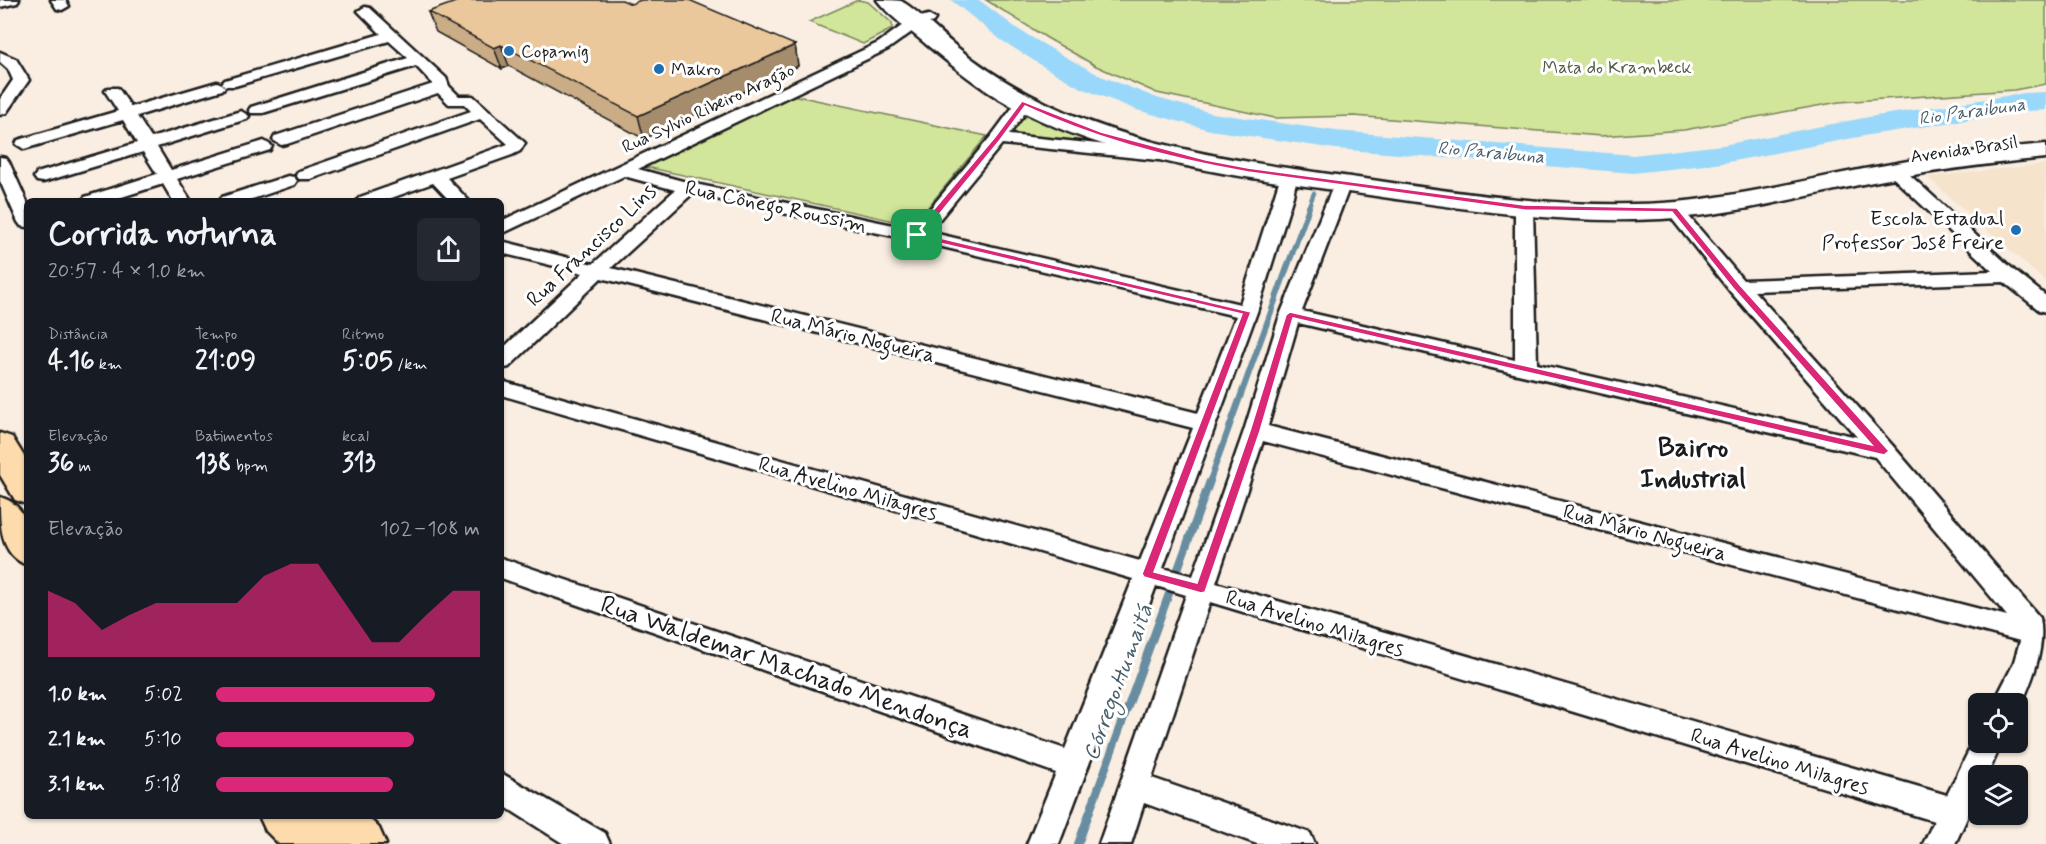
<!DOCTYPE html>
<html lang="pt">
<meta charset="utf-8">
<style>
body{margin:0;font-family:Mynerve,sans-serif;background:#242831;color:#f1f3f6;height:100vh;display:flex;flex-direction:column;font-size:22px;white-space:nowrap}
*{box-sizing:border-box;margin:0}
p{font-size:20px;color:#9ea1a6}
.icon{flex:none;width:33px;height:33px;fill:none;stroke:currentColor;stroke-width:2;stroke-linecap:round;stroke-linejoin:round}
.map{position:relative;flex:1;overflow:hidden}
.drawer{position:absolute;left:24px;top:198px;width:480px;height:621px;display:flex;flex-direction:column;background:#171b24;border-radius:9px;box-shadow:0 2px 4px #0004}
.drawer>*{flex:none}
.controls{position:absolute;left:1968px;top:693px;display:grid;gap:12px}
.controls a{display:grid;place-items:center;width:60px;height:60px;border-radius:9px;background:#171b24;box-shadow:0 2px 4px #0004;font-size:30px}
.pin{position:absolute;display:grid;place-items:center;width:51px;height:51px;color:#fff;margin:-26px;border-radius:12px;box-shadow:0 3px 9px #0006}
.round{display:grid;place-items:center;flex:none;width:63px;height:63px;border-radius:9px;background:#242831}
.headline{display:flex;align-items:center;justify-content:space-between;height:102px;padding:0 24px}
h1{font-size:33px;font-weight:800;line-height:45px}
.metrics{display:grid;grid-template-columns:repeat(3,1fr);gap:9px;height:102px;padding:6px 24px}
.metrics div{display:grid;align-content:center}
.metrics b{font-size:26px;font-weight:800}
.metrics small{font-size:16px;font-weight:400}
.metrics p{font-size:16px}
.chart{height:168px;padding:12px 24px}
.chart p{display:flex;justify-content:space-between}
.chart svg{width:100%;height:108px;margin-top:6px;fill:#db2777;opacity:.7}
ul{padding:0 24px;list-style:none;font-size:20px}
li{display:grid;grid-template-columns:96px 72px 1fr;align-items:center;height:45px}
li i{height:15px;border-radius:8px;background:#db2777}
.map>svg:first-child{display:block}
.built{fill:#f5e3cc}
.green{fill:#d1e69a;stroke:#76815b;stroke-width:1.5}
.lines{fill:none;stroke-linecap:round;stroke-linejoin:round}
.stream-far2{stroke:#678da1;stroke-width:4.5}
.stream-far1{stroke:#678da1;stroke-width:6}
.stream{stroke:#678da1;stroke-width:8}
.river{fill:#99d8fa;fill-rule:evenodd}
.minor-casing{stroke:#1c1c1c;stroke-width:5}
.secondary-casing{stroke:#1c1c1c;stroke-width:5}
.trunk-casing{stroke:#1c1c1c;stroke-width:5}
.minor{fill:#fff;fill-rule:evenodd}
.secondary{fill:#fff;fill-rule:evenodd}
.trunk{fill:#fedbac;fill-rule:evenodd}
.wall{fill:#caac86;stroke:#1c1c1c;stroke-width:1.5}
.shaded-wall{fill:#a48c6d;stroke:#1c1c1c;stroke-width:1.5}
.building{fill:#ebc89c;stroke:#1c1c1c;stroke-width:1.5}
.route{fill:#db2777;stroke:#fff;stroke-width:1.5;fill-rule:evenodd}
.poi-dot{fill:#1f6fb2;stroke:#fff;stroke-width:2}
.labels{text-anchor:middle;stroke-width:6;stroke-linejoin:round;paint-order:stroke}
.far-poi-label{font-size:18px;fill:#1c1c1c;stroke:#fff;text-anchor:start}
.far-park-label{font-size:18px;fill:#525942;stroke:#fff}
.far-street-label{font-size:18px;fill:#1c1c1c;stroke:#fff}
.far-water-label{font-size:18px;font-style:italic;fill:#485e6a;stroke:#fff}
.street-label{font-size:21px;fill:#1c1c1c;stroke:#fff}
.poi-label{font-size:21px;fill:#1c1c1c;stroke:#fff;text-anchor:end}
.water-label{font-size:22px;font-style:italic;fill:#485e6a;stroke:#fff}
.near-street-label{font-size:26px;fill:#1c1c1c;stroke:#fff}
.district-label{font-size:27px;font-weight:bold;fill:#1c1c1c;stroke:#fff}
</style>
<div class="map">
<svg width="2046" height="844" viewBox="0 0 2046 844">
<rect width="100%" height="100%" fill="#f9eee1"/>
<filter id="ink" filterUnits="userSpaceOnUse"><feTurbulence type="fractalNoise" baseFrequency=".0167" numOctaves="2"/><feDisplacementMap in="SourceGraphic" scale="12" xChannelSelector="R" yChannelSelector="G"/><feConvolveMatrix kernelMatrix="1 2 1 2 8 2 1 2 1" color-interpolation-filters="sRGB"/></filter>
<g filter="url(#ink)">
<path class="built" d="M2046,164V282L1927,177Z"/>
<path class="green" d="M858,0L868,2L892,23V29L863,44L809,22Z
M986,0H2046V84L2014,90L1839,102L1684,130L1601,136L1354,116L1275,118L1157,93L1096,66L1047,38Z
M792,95L987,136L913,225L646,167Z
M1027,116L1107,146L1003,137Z"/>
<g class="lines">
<path class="stream-far2" d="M1308,208L1314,193"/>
<path class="stream-far1" d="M1209,483L1309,207"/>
<path class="stream" d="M1078,844L1210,481"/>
<path class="river" d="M951,0H979L1019,30L1062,55L1101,76L1157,98L1212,113L1336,131L1633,155L1723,145L1869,117L2025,93L2046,92V110L2025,111L1869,135L1723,163L1633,173L1336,149L1210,130L1137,110L1081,88L1044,67L1001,40Z"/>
<defs>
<path id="minor" d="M0,0H19L17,3L0,7Z
M51,0H65L69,6L62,10L57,9Z
M365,7L370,8L446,78L449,86L459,96H473L525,143L520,151L512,155L447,178L469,201H450L433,183L383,201H357L360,197L508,144L480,119L311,179H299L296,175L299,171L471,111L464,104H449L438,93L287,144L281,145L273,140L275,136L433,84L416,66L263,113H251L249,110L251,107L408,58L389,41L235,86H225L222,83L225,80L381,34L358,11Z
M928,15L935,19L933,22L920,26L888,49L638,169L690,183L913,229L992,135L1018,100L1024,98L1032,103L1009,135L1158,150L1166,155L1158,160L1002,144L929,232L1240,304L1282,172H1294L1297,176L1293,196L1257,312L1163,568L1193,576L1244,431L1280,315L1336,179H1348L1351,183L1302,311L1515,360V208L1518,204H1530L1533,208L1537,364L1857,437L1729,290L1665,210L1668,206H1680L1743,280L1992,271L1886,171L1889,167H1901L2016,272L2046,296V312L2039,310L2004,282L1754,291L1892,445L2040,618C2046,650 2031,683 2018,712V704H1993L2013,665L2020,641L1263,441L1216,583L1947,795L1978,732V742H2002L1987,776H1978V794L1955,844H1923L1934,821L1210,602L1152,778L1310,833L1315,844H1257L1144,803L1131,844H1099L1186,595L1156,586L1059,844H1027L1056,773L501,578V558L1065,749L1133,579L501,395V381L1140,561L1193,428L601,278L509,367L501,369V350L583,273L501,253V241L593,264L675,190L624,176L501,234V221L878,43L910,20ZM692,194L917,241L1236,316L1198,413L611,268ZM1298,323L1875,457L2007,616L1268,426Z
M0,52L16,59L29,80L6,113L0,115V99L13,80L8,69L0,62Z
M217,82L222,84L225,87L222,90L137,116L151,138L241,111L249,116L247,119L157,147L171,170L264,141L272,146L270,150L177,179L191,201H173L163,184L109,201H82L85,197L157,174L143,152L43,182L37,181L34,177L37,173L137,143L123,120L24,149L16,144L18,140L118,111L105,91L108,88H118L131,107Z
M0,157L6,158L9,162L27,202V227L21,226L18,222L0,181Z
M288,176L294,177L297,181L294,185L246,201H219L222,197Z
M501,773L605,833L610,844H564L501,804Z"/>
<path id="secondary" d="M877,0C884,0 895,0 901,1C916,9 943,36 958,48C1023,100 1098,130 1179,148C1243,163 1308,171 1372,180C1472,195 1576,210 1677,202C1740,196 1802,181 1864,169C1924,157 1985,149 2046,144V158C1985,164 1923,172 1863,184C1801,197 1739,213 1675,218C1573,226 1470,210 1369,195C1244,177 1107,163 996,97C972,82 949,63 927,45C911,31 890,17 877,0Z"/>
<path id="trunk" d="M0,433L12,437L27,461V504L15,500L0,475Z
M0,497C33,507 27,537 27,565C0,555 0,525 0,497Z
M259,816H367L379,828L386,844H279L266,831Z"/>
</defs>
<use href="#minor" class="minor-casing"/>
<use href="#secondary" class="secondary-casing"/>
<use href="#trunk" class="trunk-casing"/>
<use href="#minor" class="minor"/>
<use href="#secondary" class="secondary"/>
<use href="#trunk" class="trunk"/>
</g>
<path class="wall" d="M631,4L795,45L798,66L644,139L509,66L502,69L436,32L428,12Z"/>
<path class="shaded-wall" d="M501,45L509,66L502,69L494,48Z
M795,45L798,66L644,139L638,116Z"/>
<path class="building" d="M461,0H622L631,4L641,0H689L795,45L638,116L501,45L494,48L428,12Z"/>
</g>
<path class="route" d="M1022,101L1101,132L1206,160L1248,168L1524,205L1677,208L1739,284L1889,451L1884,455L1293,318L1260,431L1205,592L1201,593L1144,577L1142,574L1242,314L914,237V233L995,137ZM1025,106C1096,139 1172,159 1248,172L1524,210L1672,212L1733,288L1872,445L1290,312L1286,315L1250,431L1197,583L1154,572L1251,312L923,234L1000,140Z"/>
<g class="poi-dot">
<circle cx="509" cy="51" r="6"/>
<circle cx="659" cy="69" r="6"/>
<circle cx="2016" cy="230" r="6"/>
</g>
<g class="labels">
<g class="far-poi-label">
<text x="521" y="57">Copamig</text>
<text x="671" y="75">Makro</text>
</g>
<g class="far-park-label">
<text x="1617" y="73">Mata do Krambeck</text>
</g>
<g class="far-street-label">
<text transform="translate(708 108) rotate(-25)" y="6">Rua Sylvio Ribeiro Aragão</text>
<text transform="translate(1964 149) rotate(-8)" y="6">Avenida Brasil</text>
</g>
<g class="far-water-label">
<text transform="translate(1972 111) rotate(-8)" y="6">Rio Paraibuna</text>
<text transform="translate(1491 152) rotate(5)" y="6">Rio Paraibuna</text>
</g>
<g class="street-label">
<text transform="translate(776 206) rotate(12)" y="7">Rua Cônego Roussim</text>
<text transform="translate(591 245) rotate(-43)" y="7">Rua Francisco Lins</text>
<text transform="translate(853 335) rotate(14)" y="7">Rua Mário Nogueira</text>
<text transform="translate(848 488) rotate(16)" y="7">Rua Avelino Milagres</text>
<text transform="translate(1645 532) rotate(15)" y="7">Rua Mário Nogueira</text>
<text transform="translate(1315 623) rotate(17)" y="7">Rua Avelino Milagres</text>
<text transform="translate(1780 761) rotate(17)" y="7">Rua Avelino Milagres</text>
</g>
<g class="poi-label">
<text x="2004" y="225">Escola Estadual<tspan x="2004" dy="24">Professor José Freire</tspan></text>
</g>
<g class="water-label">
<text transform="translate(1117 682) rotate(-70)" y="8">Córrego Humaitá</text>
</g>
<g class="near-street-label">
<text transform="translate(787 666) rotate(19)" y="9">Rua Waldemar Machado Mendonça</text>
</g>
<g class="district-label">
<text x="1693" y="456">Bairro<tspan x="1693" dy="31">Industrial</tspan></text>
</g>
</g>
</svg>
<div class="controls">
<a><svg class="icon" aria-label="locate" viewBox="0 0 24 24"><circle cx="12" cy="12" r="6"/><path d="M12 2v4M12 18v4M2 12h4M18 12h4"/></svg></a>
<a><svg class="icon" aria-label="layers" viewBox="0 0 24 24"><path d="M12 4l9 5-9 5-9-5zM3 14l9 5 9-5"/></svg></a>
</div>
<div class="pin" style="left:917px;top:235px;background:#1e9e55"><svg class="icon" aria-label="arrive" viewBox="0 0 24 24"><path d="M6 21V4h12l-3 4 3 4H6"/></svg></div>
<section class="drawer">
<div class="headline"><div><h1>Corrida noturna</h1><p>20:57 · 4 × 1.0 km</p></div><a class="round"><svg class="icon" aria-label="share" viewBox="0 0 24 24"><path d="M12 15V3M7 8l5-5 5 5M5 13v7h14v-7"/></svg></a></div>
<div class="metrics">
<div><p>Distância</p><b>4.16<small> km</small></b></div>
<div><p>Tempo</p><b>21:09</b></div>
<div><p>Ritmo</p><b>5:05<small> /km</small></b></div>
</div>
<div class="metrics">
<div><p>Elevação</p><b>36<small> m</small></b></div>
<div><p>Batimentos</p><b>138<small> bpm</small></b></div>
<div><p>kcal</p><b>313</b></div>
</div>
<div class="chart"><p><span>Elevação</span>102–108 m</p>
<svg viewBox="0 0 160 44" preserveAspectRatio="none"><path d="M0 44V17L10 22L20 33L30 27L40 22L50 22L60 22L70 22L80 11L90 6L100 6L110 22L120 38L130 38L140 27L150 17L160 17V44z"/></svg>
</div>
<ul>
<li><b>1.0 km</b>5:02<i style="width:83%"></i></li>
<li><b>2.1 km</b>5:10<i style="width:75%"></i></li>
<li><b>3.1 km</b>5:18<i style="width:67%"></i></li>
</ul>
</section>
</div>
